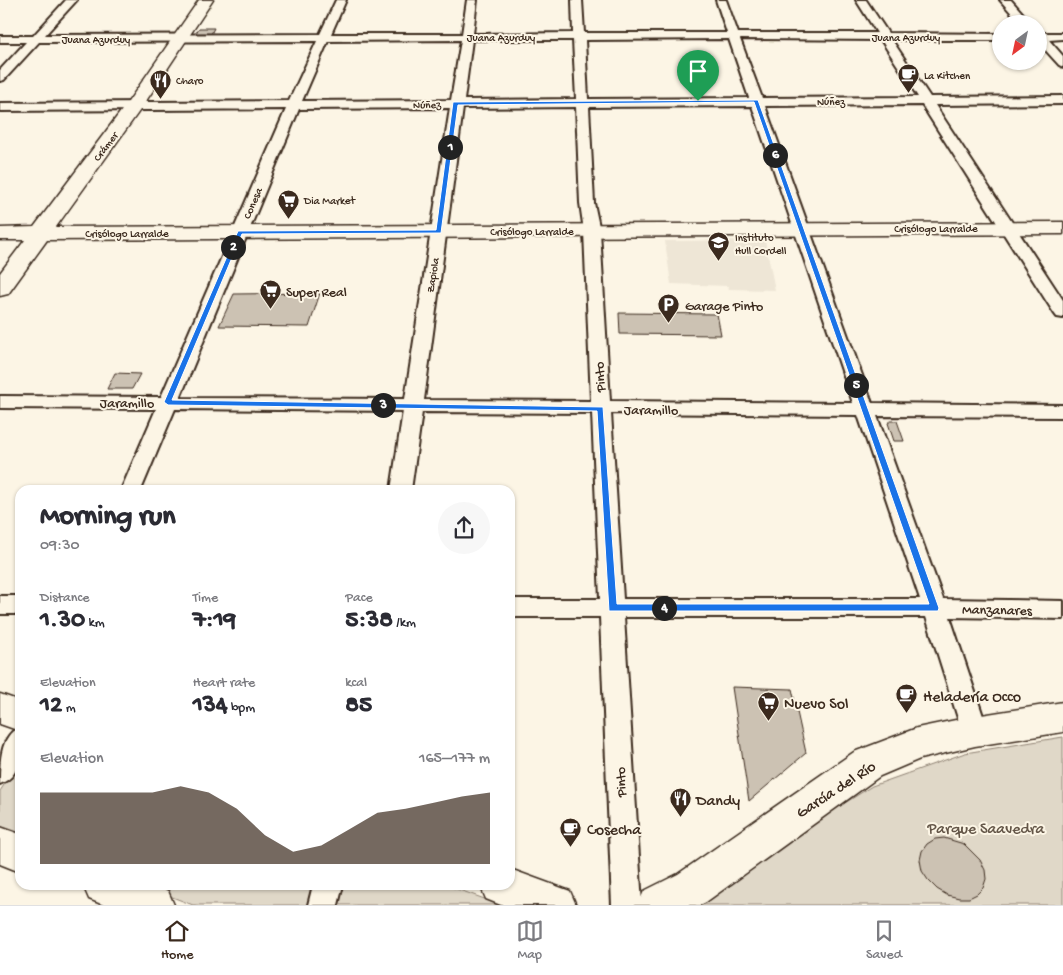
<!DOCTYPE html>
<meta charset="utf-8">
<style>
body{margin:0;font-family:"Gochi Hand",sans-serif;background:#f7f7f7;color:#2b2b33;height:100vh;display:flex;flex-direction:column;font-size:19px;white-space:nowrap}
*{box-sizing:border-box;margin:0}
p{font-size:16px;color:#7c7c81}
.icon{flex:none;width:28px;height:28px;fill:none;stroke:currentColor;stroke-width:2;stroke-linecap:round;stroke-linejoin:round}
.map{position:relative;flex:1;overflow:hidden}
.sheet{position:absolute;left:15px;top:485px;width:500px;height:405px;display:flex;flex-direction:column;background:#fff;border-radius:15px;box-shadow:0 1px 4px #0004}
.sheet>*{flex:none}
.needle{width:32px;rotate:213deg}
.tools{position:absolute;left:992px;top:15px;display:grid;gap:10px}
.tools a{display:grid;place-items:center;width:55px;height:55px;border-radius:50%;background:#fff;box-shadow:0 1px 4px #0004;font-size:25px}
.pin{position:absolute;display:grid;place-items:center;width:42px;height:42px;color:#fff;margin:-51px -21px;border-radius:50% 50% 50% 0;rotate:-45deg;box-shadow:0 0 5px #0007}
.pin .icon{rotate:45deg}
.km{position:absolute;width:25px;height:25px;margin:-12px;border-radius:50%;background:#222;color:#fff;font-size:14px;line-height:25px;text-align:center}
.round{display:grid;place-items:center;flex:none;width:52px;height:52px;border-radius:26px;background:#f7f7f7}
.overview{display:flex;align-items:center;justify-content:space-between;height:85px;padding:0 25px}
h1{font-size:28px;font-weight:700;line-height:38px}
.metrics{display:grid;grid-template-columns:repeat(3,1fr);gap:8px;height:85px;padding:5px 25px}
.metrics div{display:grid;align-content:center}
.metrics b{font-size:25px;font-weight:700}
.metrics small{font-size:14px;font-weight:400}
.metrics p{font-size:14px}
.chart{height:140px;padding:10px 25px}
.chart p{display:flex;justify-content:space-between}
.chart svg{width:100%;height:90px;margin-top:5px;fill:#3b2a1e;opacity:.7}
.tab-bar{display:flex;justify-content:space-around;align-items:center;height:70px;border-top:1px solid #e1e1e2;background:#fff;font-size:14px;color:#7c7c81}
.tab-bar a{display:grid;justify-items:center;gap:2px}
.tab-bar .on{color:#3b2a1e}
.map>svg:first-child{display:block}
.built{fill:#eee6d6}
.green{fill:#e0d8c8;stroke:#8e8173}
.building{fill:#ccc2b3;stroke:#3b2a1e}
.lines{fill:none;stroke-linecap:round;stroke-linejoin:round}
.street-casing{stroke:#3b2a1e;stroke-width:4}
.secondary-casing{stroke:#3b2a1e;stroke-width:3}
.street{fill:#fcf5e5;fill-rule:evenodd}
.secondary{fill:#fcf5e5;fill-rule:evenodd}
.route{fill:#1a73e8;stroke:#fff;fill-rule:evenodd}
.labels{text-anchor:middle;stroke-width:4;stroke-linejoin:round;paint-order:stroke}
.far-street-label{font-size:11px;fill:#3b2a1e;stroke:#fcf5e5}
.far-poi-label{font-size:11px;fill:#3b2a1e;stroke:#fcf5e5;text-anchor:start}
.poi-label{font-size:14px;fill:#3b2a1e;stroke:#fcf5e5;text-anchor:start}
.street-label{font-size:14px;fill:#3b2a1e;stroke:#fcf5e5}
.near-poi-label{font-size:16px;fill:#3b2a1e;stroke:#fcf5e5;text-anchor:start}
.near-street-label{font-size:16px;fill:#3b2a1e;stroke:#fcf5e5}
.near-park-label{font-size:16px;fill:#645648;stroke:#fcf5e5}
</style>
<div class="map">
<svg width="1063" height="905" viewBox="0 0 1063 905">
<rect width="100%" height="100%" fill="#fcf5e5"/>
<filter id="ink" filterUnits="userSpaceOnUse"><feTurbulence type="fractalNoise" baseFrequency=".02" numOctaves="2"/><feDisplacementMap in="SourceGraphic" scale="10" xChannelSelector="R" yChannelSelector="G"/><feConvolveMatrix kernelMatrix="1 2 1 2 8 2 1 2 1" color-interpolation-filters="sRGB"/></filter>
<g filter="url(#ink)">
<path class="built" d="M765,240L775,290L729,289L728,286L671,284L665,241Z"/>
<path class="green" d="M1063,737V905H699L776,846L872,786L965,753Z
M20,761V838L0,830V791Z
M141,885H316L310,905H193Z
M342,885H446L501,905H337Z"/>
<path class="building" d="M199,28H214L211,34H198L196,33Z
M320,293L309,327L219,326L234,294Z
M619,313L717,314L721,335L620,334Z
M115,373L140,374L132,389H107Z
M891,421H897L904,441H894L888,423Z
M732,687L792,689L806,753L749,801Z
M944,838L964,844L980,860L985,870L986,879L983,888L977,894L969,898H959L947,895L937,889L928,880L922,871L920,860L922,851L927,844L935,839Z"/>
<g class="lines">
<defs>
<path id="street" d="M66,0H77L45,35L320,34L336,0H346L331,34H462L467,0H477L473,34L573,33L572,0H582L584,33H727L716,0H726L738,33H877L856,0H866L888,33L1001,34V40H892L930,97L1063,96V104L935,105L1063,300V318L1057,317L1054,313L922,105L765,106L872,403L1063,405V417L877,416L943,599L1063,601V619L950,617L988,731L984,739L975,742L966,739L962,731L926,617H624L642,905H612L600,617H510V599H600L592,413L422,412L411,490H391L403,411L175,409L141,490H121L156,409L0,408V396L161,397L286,109L0,111V103L289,101L317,41L39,42L4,80L0,81V70L26,42H0V36H33ZM729,39L749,98L588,99L585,40ZM740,39L881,40L918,97L762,98ZM461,40L451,100L302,101L328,41ZM472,40H573L576,99L464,100ZM752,106L853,403L610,401L600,231L594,203L589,107ZM576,107L580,203L584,231L591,401L424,400L463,108ZM450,108L405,399L180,398L299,109ZM611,413L858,415L920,599H623Z
M1000,0H1011L1032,24H1021Z
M1039,33H1063V39L1049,40L1063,56V67L1059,65L1039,43Z
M0,596H20V614H0Z
M20,727C20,748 24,775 0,784C0,763 0,735 20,727Z
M313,885H343L338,905H308Z"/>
<path id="secondary" d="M199,0H213L140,110L56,227L1063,222V234L47,240L8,294L0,296V273L25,240H0V228L34,227L128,102Z
M0,694L20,701V731L0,724Z
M1063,702V732L975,746L920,759L880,776L706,902L700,905H638L644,891L678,874L854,752L917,728L975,716Z
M0,827L20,834V872L0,864Z
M510,869L570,891L576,905H501L486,899L480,885H510Z
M83,885H154L168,891L174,905H104L89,899Z"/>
</defs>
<use href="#street" class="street-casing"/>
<use href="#secondary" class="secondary-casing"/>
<use href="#street" class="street"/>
<use href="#secondary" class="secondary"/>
</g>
</g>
<path class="route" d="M758,100L939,608L938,611H609L597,411L168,405L164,402L238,231L436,230L453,102ZM754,102L929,604H617L603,407L172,400L242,234L441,233L458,105Z"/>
<defs>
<symbol id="cafe-pin" viewBox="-11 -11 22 30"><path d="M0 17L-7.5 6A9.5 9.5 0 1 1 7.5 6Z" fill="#3b2a1e" stroke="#fcf5e5"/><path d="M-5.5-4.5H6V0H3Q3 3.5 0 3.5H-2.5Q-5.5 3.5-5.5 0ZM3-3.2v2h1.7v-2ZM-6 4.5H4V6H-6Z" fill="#fff"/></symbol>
<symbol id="restaurant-pin" viewBox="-11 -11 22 30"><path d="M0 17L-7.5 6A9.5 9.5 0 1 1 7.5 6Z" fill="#3b2a1e" stroke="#fcf5e5"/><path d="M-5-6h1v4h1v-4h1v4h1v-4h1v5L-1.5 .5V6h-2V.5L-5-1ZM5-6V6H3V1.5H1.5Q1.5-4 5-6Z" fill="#fff"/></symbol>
<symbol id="supermarket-pin" viewBox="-11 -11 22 30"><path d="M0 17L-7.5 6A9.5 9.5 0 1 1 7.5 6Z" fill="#3b2a1e" stroke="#fcf5e5"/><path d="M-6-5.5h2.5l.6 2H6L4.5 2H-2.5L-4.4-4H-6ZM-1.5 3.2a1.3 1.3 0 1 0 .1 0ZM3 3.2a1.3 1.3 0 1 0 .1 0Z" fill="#fff"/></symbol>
<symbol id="school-pin" viewBox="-11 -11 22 30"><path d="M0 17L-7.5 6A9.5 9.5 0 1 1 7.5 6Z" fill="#3b2a1e" stroke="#fcf5e5"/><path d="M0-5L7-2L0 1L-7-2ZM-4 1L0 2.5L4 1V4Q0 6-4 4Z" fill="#fff"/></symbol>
<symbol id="parking-pin" viewBox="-11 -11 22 30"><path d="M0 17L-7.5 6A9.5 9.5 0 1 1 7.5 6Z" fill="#3b2a1e" stroke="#fcf5e5"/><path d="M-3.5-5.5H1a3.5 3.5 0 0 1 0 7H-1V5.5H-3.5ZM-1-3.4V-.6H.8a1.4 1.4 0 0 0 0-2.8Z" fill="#fff"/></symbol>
</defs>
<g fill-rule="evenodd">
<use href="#cafe-pin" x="896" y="62" width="25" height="34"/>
<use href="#restaurant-pin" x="148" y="68" width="25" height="34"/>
<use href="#supermarket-pin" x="276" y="188" width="25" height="34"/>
<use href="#school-pin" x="706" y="230" width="25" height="34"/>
<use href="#supermarket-pin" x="258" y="278" width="25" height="34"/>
<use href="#parking-pin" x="656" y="292" width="25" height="34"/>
<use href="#cafe-pin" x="894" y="682" width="25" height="34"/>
<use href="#supermarket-pin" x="756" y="690" width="25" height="34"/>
<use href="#restaurant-pin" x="668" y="786" width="25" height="34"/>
<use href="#cafe-pin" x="558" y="816" width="25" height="34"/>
</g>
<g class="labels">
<g class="far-street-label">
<text x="501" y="41">Juana Azurduy</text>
<text x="906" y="41">Juana Azurduy</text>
<text x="96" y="43">Juana Azurduy</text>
<text x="831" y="105">Núñez</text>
<text transform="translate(427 104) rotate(-1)" y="4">Núñez</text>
<text transform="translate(105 146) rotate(-53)" y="4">Crámer</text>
<text transform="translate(252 203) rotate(-67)" y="4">Conesa</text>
<text x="936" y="232">Crisólogo Larralde</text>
<text x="532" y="235">Crisólogo Larralde</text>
<text x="127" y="237">Crisólogo Larralde</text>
<text transform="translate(432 275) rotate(-81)" y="4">Zapiola</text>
</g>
<g class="far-poi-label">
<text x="924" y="79">La Kitchen</text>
<text x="176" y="84">Charo</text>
<text x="304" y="204">Dia Market</text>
<text x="735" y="241">Instituto<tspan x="735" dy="13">Hull Cordell</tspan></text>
</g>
<g class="poi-label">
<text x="286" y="296">Super Real</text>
<text x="685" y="310">Garage Pinto</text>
</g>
<g class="street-label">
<text transform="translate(599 377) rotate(-93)" y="5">Pinto</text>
<text x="127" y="407">Jaramillo</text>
<text x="651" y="414">Jaramillo</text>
<text transform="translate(997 609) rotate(1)" y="5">Manzanares</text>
<text transform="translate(620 782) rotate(-92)" y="5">Pinto</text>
</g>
<g class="near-poi-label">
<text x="923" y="701">Heladería Occo</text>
<text x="784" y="708">Nuevo Sol</text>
<text x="696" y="805">Dandy</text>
<text x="587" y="834">Cosecha</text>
</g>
<g class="near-street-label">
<text transform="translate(835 788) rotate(-33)" y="6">García del Río</text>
</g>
<g class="near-park-label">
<text x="986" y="833">Parque Saavedra</text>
</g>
</g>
</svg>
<div class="tools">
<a><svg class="needle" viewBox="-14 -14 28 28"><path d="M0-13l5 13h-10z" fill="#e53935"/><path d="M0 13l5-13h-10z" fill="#7c7c81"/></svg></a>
</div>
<div class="pin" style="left:698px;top:101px;background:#1e9e55"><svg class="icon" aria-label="arrive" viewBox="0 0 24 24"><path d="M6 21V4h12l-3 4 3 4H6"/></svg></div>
<b class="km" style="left:450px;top:147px">1</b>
<b class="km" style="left:233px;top:247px">2</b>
<b class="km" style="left:383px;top:405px">3</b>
<b class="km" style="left:664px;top:608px">4</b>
<b class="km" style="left:856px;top:385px">5</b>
<b class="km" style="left:775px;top:155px">6</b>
<section class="sheet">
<div class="overview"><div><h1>Morning run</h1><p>09:30</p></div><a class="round"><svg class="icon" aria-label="share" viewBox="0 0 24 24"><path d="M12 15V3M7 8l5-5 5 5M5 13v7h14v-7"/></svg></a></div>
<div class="metrics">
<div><p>Distance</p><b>1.30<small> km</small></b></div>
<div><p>Time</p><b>7:19</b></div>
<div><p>Pace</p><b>5:38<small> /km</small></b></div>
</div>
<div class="metrics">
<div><p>Elevation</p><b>12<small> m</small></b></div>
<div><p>Heart rate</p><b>134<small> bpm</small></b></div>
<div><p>kcal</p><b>85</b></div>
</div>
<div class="chart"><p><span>Elevation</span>165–177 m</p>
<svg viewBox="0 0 160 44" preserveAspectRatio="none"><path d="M0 44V9L10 9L20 9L30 9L40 9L50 6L60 9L70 17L80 30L90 38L100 35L110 27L120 19L130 17L140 14L150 11L160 9V44z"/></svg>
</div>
</section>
</div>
<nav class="tab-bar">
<a class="on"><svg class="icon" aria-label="home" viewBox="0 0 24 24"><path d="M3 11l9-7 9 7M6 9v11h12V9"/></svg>Home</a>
<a><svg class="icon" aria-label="map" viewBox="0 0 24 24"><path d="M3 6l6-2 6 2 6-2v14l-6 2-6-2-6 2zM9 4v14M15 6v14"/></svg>Map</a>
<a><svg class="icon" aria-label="saved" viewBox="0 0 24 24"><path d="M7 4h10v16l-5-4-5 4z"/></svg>Saved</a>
</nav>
